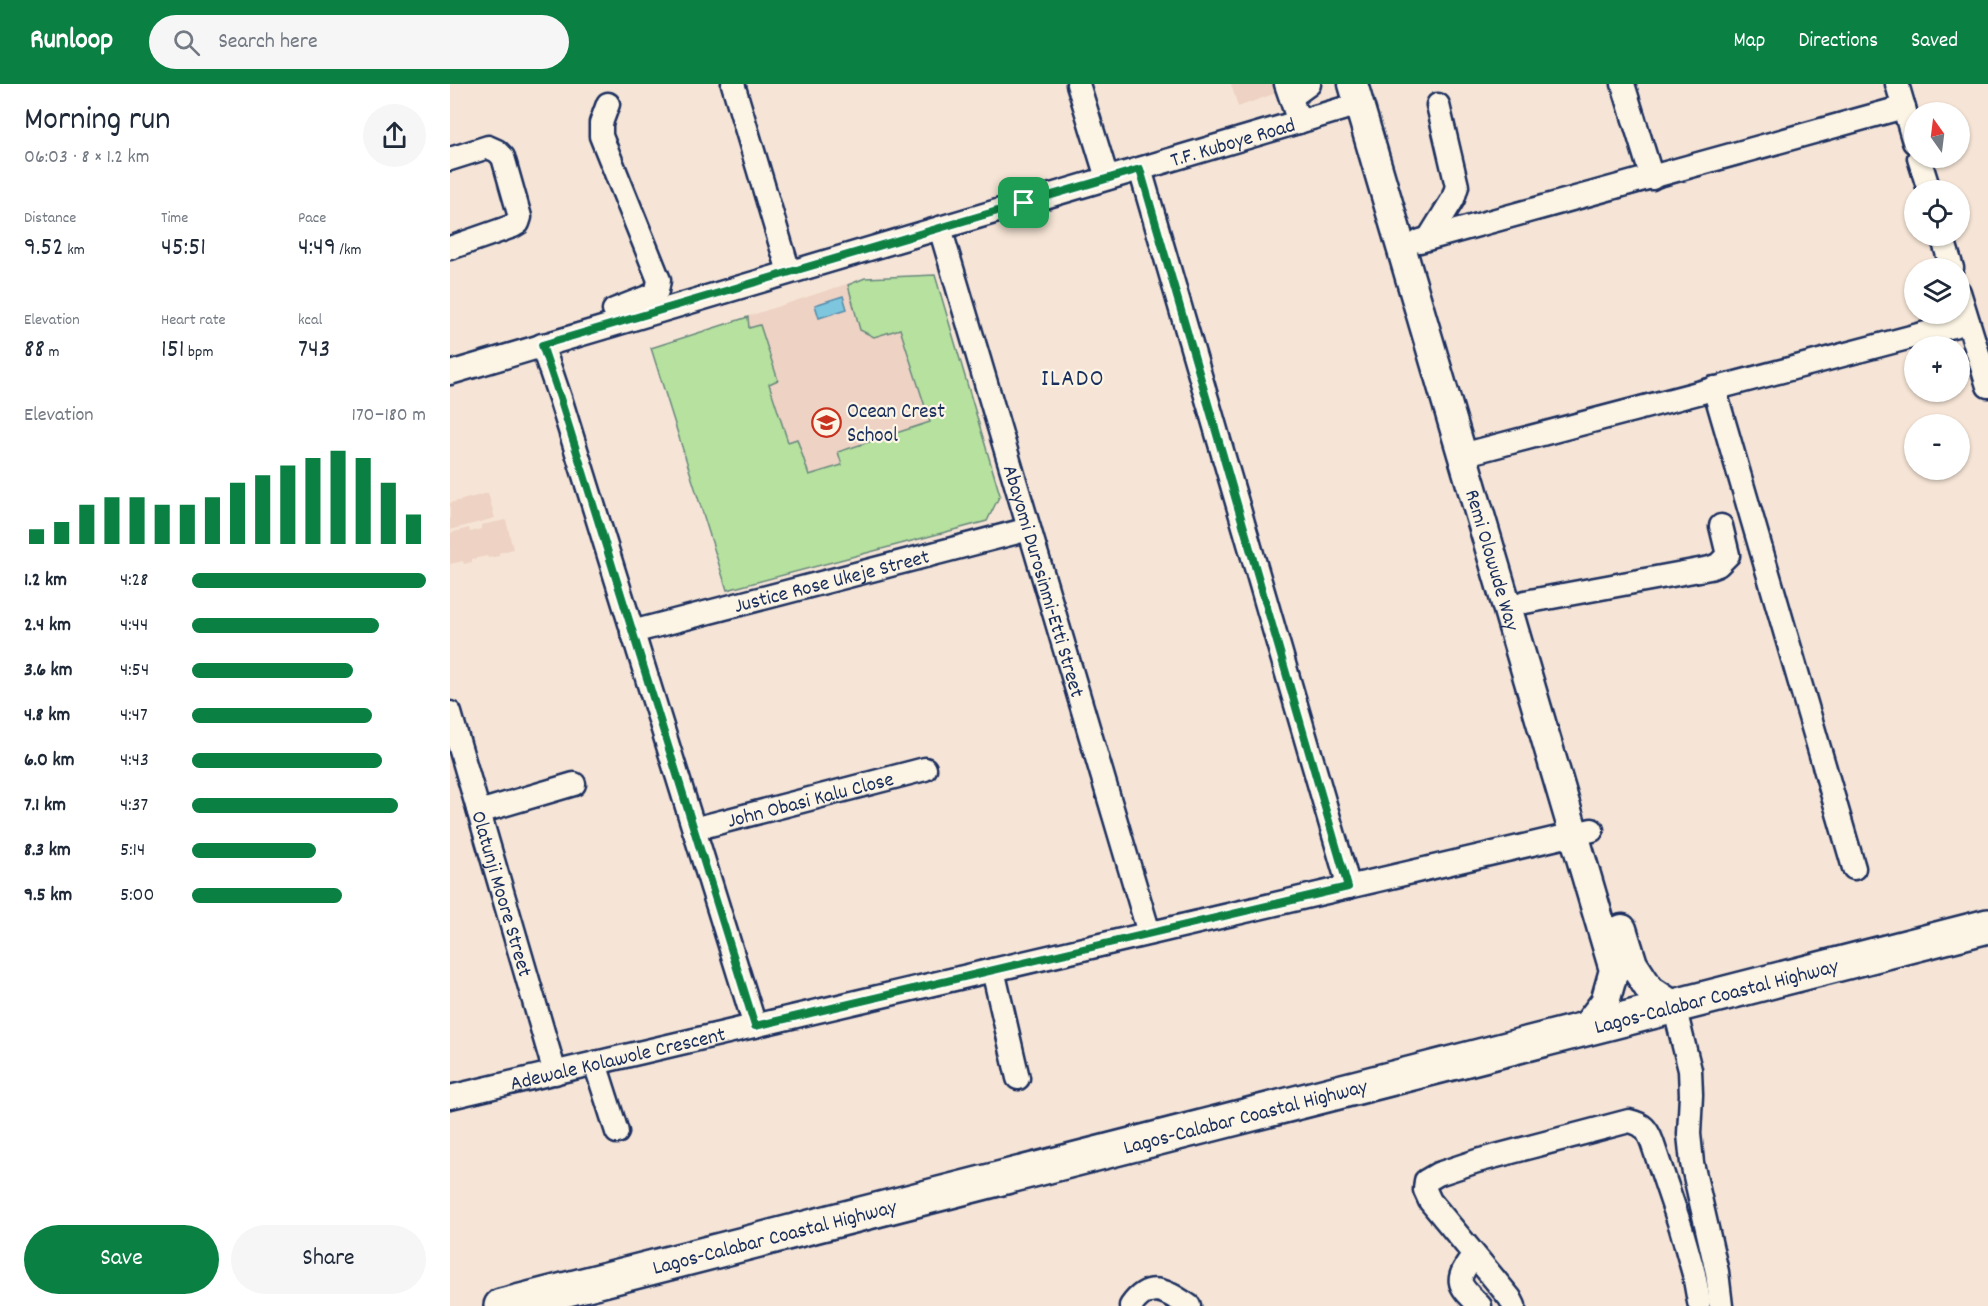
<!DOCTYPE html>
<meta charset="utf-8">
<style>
body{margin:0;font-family:Dekko,sans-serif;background:#f6f6f7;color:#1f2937;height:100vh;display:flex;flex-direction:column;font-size:22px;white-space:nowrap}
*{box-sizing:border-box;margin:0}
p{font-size:20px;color:#747a83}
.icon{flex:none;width:33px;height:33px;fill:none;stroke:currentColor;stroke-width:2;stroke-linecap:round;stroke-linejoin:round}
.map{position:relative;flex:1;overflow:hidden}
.details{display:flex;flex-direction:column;background:#fff;width:450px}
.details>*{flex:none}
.needle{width:39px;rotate:346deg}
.controls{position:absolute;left:1454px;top:18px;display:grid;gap:12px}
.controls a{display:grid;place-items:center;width:66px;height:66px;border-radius:50%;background:#fff;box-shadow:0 2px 4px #0004;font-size:30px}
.pin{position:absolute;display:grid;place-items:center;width:51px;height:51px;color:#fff;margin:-26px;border-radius:12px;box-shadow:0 3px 9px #0006}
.round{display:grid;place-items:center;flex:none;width:63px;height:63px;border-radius:32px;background:#f6f6f7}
.overview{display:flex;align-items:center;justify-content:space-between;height:102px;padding:0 24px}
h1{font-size:33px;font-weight:600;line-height:45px}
.metrics{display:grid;grid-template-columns:repeat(3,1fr);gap:9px;height:102px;padding:6px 24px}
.metrics div{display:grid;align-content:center}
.metrics b{font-size:26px;font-weight:600}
.metrics small{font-size:16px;font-weight:400}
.metrics p{font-size:16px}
.chart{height:168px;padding:12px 24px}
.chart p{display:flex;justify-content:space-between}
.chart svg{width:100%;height:108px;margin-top:6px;stroke:#0b8043;stroke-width:6}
.cta{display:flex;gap:12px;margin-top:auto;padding:12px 24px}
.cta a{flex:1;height:69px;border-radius:36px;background:#0b8043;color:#fff;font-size:24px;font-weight:600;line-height:69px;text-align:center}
.cta a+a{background:#f6f6f7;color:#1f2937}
ul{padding:0 24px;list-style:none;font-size:20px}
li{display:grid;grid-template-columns:96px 72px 1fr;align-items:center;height:45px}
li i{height:15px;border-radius:8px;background:#0b8043}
header{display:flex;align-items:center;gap:36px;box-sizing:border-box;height:84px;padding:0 30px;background:#0b8043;color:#fff}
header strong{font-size:28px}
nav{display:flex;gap:33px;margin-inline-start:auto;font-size:21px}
.search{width:420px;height:54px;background:#f6f6f7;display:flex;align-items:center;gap:15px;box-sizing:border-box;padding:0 21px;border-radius:33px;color:#747a83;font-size:22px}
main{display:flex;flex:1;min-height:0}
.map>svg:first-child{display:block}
.built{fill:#eed2c3}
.green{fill:#b6e19e;stroke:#68887e;stroke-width:1.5}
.water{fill:#7dc6dd;stroke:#568aaa;stroke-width:1.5}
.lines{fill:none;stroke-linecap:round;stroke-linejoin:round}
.minor-casing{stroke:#1b2f5e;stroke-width:27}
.major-casing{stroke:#1b2f5e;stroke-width:33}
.highway-casing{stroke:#1b2f5e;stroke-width:38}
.minor{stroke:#fcf5e5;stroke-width:22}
.major{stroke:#fcf5e5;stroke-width:28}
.highway{stroke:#fcf5e5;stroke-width:33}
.route-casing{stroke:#fff;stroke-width:12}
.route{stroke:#0b8043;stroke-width:8}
.labels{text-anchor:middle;stroke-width:4.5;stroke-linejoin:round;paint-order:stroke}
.street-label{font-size:21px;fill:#1b2f5e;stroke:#fcf5e5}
.poi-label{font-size:21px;fill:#1b2f5e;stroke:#fcf5e5;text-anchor:start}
.quarter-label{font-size:24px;letter-spacing:1.5px;fill:#1b2f5e;stroke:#fcf5e5}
</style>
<header>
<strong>Runloop</strong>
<div class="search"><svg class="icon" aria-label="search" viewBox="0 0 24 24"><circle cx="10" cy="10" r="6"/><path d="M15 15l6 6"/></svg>Search here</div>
<nav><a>Map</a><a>Directions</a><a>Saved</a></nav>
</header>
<main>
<section class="details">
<div class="overview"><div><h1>Morning run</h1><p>06:03 · 8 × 1.2 km</p></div><a class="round"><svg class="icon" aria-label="share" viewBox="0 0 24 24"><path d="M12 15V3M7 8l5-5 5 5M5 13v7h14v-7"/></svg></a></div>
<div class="metrics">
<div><p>Distance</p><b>9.52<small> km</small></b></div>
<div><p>Time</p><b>45:51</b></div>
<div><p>Pace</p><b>4:49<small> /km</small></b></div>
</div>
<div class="metrics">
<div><p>Elevation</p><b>88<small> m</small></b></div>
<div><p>Heart rate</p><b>151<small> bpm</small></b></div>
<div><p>kcal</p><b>743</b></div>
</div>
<div class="chart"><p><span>Elevation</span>170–180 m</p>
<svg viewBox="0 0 160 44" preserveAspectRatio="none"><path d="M5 44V38M15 44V35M25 44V28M35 44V25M45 44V25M55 44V28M65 44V28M75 44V25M85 44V19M95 44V16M105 44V12M115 44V9M125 44V6M135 44V9M145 44V19M155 44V32"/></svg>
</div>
<ul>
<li><b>1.2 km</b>4:28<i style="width:100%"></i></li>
<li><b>2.4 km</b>4:44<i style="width:80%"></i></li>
<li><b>3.6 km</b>4:54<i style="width:69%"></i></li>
<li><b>4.8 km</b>4:47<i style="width:77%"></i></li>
<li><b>6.0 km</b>4:43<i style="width:81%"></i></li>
<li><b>7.1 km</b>4:37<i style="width:88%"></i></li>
<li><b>8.3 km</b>5:14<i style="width:53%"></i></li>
<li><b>9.5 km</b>5:00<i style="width:64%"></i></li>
</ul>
<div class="cta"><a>Save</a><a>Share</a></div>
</section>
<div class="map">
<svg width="1538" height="1222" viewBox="0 0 1538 1222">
<rect width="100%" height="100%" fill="#f6e5d6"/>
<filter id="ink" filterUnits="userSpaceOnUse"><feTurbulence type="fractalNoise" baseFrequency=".0167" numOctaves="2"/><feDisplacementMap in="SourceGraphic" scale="12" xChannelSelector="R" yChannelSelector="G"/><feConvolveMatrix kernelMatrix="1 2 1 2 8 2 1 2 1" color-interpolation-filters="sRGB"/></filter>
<g filter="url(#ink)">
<path class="built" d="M781,0H851L788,23Z
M485,191L550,411L537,437L277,506L201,264L415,194Z
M38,409L45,434L0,446V419Z
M56,436L63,465L49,469V472L38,474L37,472L22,475V478L14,480L13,477L0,480V449L19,444L20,448L31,445V441Z"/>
<path class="green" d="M485,191L550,411L537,437L277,506L201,264L298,233L299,244L310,241L328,296L319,300L338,358L347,355L359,391L392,381L388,368L480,338L450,245L424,253L410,246L398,201L415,194Z"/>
<path class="water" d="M393,212L397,225L369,234L365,221Z"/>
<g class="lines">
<defs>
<g id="minor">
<path d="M283,0L339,188"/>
<path d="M628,0L657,94"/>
<path d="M836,0L849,38"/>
<path d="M1173,0L1202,94"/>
<path d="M1447,0L1464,58"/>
<path d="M841,13L859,0"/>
<path d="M158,20L151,39V52L209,196L207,207L200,212L164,226"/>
<path d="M1469,74L1479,106"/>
<path d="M0,75L38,63L47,67L53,73L70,133L68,139L63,142L0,164"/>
<path d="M690,85L899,803"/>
<path id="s1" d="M490,144L699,849"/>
<path d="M1492,152L1502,184"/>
<path d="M979,154L1003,115L1007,102L988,21"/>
<path d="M970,157L1454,23"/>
<path d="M1509,208L1538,302"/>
<path d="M92,261L110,314L305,942"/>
<path id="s2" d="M0,289L909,20"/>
<path d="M1264,304L1404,784"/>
<path d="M1012,371L1518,238"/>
<path d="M1075,518L1260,484L1268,481L1278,471L1271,442"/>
<path id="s3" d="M182,548L579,445"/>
<path id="s4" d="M0,629L105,989"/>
<path d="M29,728L124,700"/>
<path id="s5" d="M244,745L475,685"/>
<path d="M543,886L568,994"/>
<path d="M1224,922L1240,986L1241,1011L1239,1050L1242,1079L1267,1188L1271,1222"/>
<path d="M145,979L167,1048"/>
<path id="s6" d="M0,1013L1142,746"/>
<path d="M1024,1171C1004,1198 1007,1199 1030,1222"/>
<path d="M681,1222C700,1195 717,1208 739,1222"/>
<path d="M1064,1222L1060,1214L980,1117L975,1106L976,1097L988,1090L1027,1077L1179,1037C1193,1040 1197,1045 1202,1058L1231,1144L1244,1190L1249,1218"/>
</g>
<g id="major">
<path id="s7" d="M903,0L1164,886L1155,918L1133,947"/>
<path d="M1172,845L1183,880L1200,906L1224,922"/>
</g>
<g id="highway">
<path id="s8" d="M51,1222L1538,842"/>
</g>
</defs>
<use href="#minor" class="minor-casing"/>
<use href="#major" class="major-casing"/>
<use href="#highway" class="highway-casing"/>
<use href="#minor" class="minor"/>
<use href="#major" class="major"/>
<use href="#highway" class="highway"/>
</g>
</g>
<g class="lines" filter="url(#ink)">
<defs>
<path id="route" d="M690,85L898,803L305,942L110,314L92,261Z"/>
</defs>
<use href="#route" class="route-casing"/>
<use href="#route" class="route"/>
</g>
<defs>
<symbol id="school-ring" viewBox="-11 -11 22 22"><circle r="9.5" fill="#fcf5e5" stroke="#c8321e" stroke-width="1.5"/><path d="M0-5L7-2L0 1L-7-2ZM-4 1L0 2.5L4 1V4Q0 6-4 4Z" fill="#c8321e"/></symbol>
</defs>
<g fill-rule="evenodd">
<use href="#school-ring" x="360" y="322" width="33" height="33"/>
</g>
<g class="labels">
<g class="street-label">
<text dy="7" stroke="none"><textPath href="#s2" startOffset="816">T.F. Kuboye Road</textPath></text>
<text dy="7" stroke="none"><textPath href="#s7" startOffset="496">Remi Olowude Way</textPath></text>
<text dy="7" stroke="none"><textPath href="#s3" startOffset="206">Justice Rose Ukeje Street</textPath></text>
<text dy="7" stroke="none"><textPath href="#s1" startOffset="368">Abayomi Durosinmi-Etti Street</textPath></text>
<text dy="7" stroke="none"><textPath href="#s5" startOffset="120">John Obasi Kalu Close</textPath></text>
<text dy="7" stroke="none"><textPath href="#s4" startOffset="188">Olatunji Moore Street</textPath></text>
<text dy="7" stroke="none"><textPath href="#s8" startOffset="1254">Lagos-Calabar Coastal Highway</textPath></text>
<text dy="7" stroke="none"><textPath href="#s6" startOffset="172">Adewale Kolawole Crescent</textPath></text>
<text dy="7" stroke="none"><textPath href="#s8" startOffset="768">Lagos-Calabar Coastal Highway</textPath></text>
<text dy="7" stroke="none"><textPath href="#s8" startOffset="282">Lagos-Calabar Coastal Highway</textPath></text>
</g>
<g class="poi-label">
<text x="397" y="333">Ocean Crest<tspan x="397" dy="24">School</tspan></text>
</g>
<g class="quarter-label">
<text x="623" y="301">ILADO</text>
</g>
</g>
</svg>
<div class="controls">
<a><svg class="needle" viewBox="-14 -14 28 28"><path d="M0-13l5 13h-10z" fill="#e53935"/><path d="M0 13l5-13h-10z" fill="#747a83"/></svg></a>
<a><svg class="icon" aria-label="locate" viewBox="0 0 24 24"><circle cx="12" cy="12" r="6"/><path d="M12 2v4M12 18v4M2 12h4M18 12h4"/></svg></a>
<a><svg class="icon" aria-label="layers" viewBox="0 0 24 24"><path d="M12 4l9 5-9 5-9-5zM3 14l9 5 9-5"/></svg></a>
<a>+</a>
<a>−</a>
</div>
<div class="pin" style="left:574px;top:119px;background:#1e9e55"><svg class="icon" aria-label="arrive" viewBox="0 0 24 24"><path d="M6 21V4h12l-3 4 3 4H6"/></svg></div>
</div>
</main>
